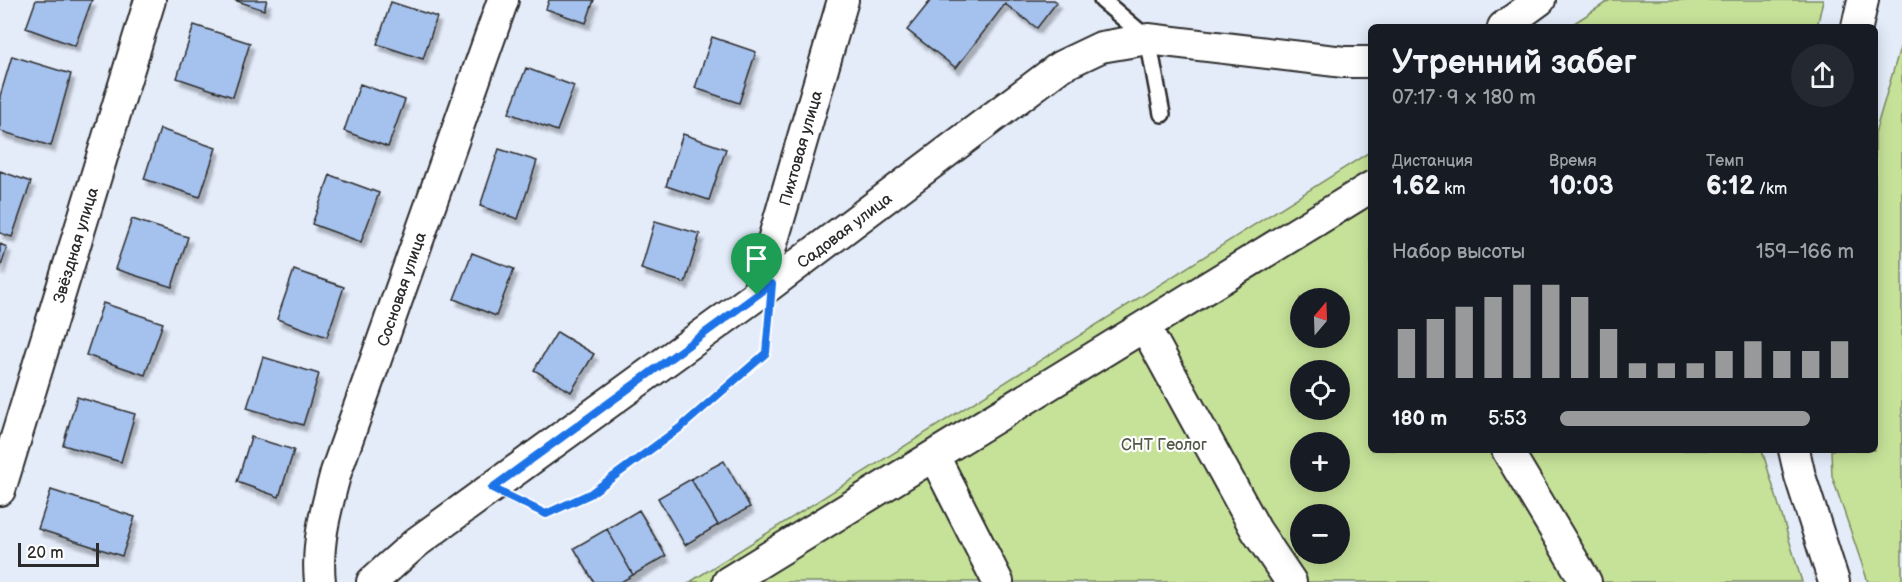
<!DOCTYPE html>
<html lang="ru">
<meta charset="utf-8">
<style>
body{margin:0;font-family:"Balsamiq Sans",sans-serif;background:#242831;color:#f1f3f6;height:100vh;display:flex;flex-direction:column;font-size:22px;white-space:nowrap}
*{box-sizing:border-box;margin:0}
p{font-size:20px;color:#9ea1a6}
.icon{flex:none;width:33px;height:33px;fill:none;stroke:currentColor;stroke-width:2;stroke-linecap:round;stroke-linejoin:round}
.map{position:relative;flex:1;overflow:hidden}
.drawer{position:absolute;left:1368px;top:24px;width:510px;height:429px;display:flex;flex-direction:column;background:#171b24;border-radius:9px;box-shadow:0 3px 15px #0003}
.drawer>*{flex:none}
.needle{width:39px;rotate:19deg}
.buttons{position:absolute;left:1290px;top:288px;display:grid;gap:12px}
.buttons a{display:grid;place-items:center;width:60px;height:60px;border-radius:50%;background:#171b24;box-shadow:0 3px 15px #0003;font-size:30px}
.scale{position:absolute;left:18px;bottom:15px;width:81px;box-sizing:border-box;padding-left:6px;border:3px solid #2b2b2b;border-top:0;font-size:16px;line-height:21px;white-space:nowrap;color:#2b2b2b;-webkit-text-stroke:4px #fff;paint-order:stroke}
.pin{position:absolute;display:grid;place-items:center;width:51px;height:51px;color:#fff;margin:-62px -26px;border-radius:50% 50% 50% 0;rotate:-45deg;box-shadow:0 0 6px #0007}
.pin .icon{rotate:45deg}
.round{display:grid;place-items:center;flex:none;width:63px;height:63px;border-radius:32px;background:#242831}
.headline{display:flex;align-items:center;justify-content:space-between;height:102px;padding:0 24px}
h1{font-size:33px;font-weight:600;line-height:45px}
.figures{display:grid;grid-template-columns:repeat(3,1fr);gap:9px;height:102px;padding:6px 24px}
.figures div{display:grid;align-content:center}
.figures b{font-size:26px;font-weight:600}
.figures small{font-size:16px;font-weight:400}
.figures p{font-size:16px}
.chart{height:168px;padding:12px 24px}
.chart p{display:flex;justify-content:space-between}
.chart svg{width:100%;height:108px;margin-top:6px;stroke:#98999b;stroke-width:6}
ul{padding:0 24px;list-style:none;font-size:20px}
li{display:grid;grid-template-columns:96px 72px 1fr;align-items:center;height:45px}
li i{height:15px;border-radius:8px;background:#98999b}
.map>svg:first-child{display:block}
.green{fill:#c6e299;stroke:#788662;stroke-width:1.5;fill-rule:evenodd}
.building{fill:#a5c1ed;stroke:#2b2b2b;stroke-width:1.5;filter:url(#shadow)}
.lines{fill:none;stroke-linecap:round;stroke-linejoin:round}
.lane-casing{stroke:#2b2b2b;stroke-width:20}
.street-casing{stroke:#2b2b2b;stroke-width:34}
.path{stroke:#2b2b2b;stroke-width:4;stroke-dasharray:1.5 4.5;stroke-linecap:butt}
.lane{stroke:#fff;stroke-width:15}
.street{stroke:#fff;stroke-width:30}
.route-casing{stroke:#fff;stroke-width:12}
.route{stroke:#1a73e8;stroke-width:8}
.labels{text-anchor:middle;stroke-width:4.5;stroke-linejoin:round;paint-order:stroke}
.street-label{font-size:16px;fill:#2b2b2b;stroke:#fff}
.park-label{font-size:16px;fill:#525946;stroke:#fff}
</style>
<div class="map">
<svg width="1902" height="582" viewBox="0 0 1902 582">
<defs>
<filter id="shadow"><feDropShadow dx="3.5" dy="6" stdDeviation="1.5" flood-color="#0004"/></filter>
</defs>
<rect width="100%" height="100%" fill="#e4ecfa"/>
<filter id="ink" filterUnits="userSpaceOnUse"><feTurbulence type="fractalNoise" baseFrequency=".0167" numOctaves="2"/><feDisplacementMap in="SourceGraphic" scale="12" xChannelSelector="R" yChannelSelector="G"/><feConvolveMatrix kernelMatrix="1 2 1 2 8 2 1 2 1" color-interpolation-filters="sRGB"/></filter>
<g filter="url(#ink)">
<path class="green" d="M1610,0H1823L1817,27H1568Z
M1902,41V582H1868L1832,476L1831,450H1875V133Z
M1371,151V450H1762L1802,582H690ZM1300,298H1340V338H1300ZM1300,370H1340V410H1300ZM1300,442H1340V482H1300ZM1300,514H1340V554H1300Z"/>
<path class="building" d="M36,0H92L75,46L26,28Z
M234,0H267L264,10Z
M549,0H594L586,23L546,9Z
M931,0H1054L1057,2L1037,28L1005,4L956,68L907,30Z
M391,2L437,17L423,59L377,44Z
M194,25L250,43L233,97L177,78Z
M712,37L756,52L739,103L695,88Z
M12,56L71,74L51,146L0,131V96Z
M526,68L574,86L557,131L509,113Z
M360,84L405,100L388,147L344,131Z
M160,129L216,148L200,197L144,179Z
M683,134L726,149L709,200L666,186Z
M499,149L537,161L518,219L480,206Z
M0,171L31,182L12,237L0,233Z
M330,175L379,193L361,242L312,224Z
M132,219L188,237L172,287L115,269Z
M655,221L700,234L685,283L641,269Z
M0,244L7,247L0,270Z
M472,253L514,269L496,316L454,299Z
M294,270L344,287L327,337L277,319Z
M103,303L163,323L145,375L86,355Z
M557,332L594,354L571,392L534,370Z
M263,357L319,374L303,425L247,408Z
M77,397L135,414L121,462L63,445Z
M251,437L294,450L279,497L237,482Z
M724,461L750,507L718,525L691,479Z
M691,479L718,525L685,545L658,498Z
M51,490L135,517L122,556L38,529Z
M639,510L666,556L633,575L607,529Z
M607,529L633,575L621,582H594L574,548Z"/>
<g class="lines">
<defs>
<path id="lane" d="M1102,0L1148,39L1162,114"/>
<path id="street" d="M1503,27L1540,0
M1857,27L1863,0
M757,295L843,0
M1145,327L1256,530L1291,582
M1507,450L1586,582
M1794,450L1800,476L1834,582
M934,456L998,582
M0,490L150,0
M320,582C316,544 326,509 336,472L503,0
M372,582L417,542L757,295L1061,66L1101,47L1148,39L1344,62H1371
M728,582L1371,187"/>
</defs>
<use href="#lane" class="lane-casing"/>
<use href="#street" class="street-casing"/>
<path class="path" d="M521,502L546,514L590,494L681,427L766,353L769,320"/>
<use href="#lane" class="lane"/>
<use href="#street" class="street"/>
</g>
</g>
<g class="lines" filter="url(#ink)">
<defs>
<path id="route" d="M772,284L766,353L681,427L590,494L546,514L492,488Z"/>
</defs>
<use href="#route" class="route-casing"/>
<use href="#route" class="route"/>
</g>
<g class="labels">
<g class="street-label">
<text transform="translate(800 148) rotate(-74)" y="6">Пихтовая улица</text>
<text transform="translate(844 230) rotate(-37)" y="6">Садовая улица</text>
<text transform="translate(75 245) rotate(-73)" y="6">Звёздная улица</text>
<text transform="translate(401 289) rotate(-71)" y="6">Сосновая улица</text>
</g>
<g class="park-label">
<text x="1164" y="450">СНТ Геолог</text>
</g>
</g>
</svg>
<div class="buttons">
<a><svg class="needle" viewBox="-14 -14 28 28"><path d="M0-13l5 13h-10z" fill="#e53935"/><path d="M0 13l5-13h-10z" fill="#9ea1a6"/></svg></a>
<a><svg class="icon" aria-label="locate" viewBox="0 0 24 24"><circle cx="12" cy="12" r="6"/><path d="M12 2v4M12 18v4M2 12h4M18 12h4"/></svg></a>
<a>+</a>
<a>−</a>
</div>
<div class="scale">20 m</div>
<div class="pin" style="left:757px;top:295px;background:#1e9e55"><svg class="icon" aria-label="arrive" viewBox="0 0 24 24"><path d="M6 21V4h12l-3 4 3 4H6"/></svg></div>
<section class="drawer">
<div class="headline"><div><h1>Утренний забег</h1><p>07:17 · 9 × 180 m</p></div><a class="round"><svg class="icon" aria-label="share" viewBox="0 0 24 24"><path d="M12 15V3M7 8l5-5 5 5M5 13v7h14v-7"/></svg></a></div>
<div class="figures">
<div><p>Дистанция</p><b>1.62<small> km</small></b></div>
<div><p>Время</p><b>10:03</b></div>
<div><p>Темп</p><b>6:12<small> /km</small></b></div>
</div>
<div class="chart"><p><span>Набор высоты</span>159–166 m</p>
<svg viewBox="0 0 160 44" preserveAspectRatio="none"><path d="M5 44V24M15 44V20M25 44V15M35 44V11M45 44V6M55 44V6M65 44V11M75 44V24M85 44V38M95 44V38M105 44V38M115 44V33M125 44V29M135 44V33M145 44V33M155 44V29"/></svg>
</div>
<ul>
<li><b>180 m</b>5:53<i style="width:85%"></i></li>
</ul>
</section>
</div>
